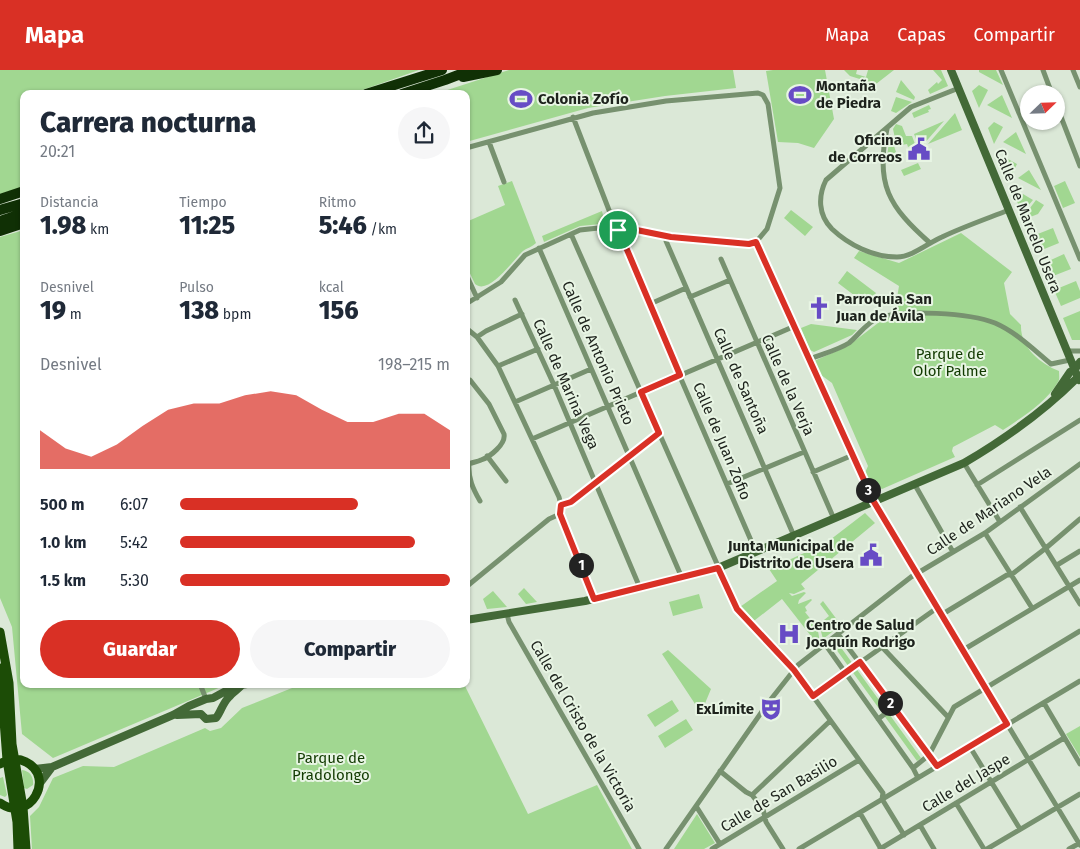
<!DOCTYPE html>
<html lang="es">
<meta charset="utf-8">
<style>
body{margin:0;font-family:"Fira Sans",sans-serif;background:#f6f6f7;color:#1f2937;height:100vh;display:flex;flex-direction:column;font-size:19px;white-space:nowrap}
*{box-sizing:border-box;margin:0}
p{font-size:16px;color:#747a83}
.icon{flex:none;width:28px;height:28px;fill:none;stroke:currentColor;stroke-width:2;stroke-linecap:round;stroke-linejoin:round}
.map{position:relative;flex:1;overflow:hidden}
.side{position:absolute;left:20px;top:20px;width:450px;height:598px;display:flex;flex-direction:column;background:#fff;border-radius:10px;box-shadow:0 1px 4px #0004}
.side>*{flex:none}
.needle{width:32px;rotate:67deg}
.buttons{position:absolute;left:1020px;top:15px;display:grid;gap:10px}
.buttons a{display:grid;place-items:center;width:45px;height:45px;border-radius:50%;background:#fff;box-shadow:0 1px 4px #0004;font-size:25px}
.pin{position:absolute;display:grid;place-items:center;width:42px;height:42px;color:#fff;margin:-21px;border:2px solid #fff;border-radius:50%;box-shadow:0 1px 5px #0007}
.km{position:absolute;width:25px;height:25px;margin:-12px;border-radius:50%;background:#222;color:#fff;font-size:14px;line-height:25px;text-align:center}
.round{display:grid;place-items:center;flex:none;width:52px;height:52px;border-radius:26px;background:#f6f6f7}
.summary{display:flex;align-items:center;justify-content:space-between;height:85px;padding:0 20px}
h1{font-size:28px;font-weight:800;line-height:38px}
.metrics{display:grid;grid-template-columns:repeat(3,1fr);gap:8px;height:85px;padding:5px 20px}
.metrics div{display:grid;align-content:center}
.metrics b{font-size:25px;font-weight:800}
.metrics small{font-size:14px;font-weight:400}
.metrics p{font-size:14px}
.chart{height:140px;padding:10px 20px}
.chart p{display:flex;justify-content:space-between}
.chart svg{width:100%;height:90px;margin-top:5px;fill:#d93025;opacity:.7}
.action{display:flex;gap:10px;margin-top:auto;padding:10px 20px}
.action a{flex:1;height:58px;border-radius:30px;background:#d93025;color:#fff;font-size:20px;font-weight:800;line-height:58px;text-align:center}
.action a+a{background:#f6f6f7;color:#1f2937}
ul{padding:0 20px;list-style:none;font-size:16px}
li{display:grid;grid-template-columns:80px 60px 1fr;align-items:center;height:38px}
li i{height:12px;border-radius:6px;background:#d93025}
header{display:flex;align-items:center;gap:30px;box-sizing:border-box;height:70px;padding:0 25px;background:#d93025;color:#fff}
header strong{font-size:24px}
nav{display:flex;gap:28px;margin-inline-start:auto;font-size:18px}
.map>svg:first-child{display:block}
.green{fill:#a1d791}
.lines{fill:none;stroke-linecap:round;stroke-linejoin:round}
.street{stroke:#77916f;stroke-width:5}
.secondary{stroke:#436937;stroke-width:8}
.primary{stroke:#1c4c06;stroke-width:9}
.highway{stroke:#103005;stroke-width:10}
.route-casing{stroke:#fff;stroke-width:10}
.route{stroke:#d93025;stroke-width:6}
.labels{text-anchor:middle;stroke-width:4;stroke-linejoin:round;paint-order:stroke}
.poi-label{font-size:15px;font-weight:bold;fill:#1d221c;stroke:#e8f5e4;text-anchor:start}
.street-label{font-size:15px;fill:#1d221c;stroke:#e8f5e4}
.park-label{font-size:15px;fill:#113a00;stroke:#e8f5e4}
</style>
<header>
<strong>Mapa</strong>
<nav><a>Mapa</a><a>Capas</a><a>Compartir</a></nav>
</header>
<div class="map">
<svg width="1080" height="779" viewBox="0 0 1080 779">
<rect width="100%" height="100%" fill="#dbe8d7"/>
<path class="green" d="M0,0H419L351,24H24V117L0,124Z
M509,0H733L736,18L665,26L588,38L466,72V24H435Z
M773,0H825L834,49L814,78L798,73L778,72L766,1Z
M844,0H857L856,4L866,7L868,0H894L876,14L850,6Z
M933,0H941L948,16L930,24L928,20L937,12L938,14L942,10Z
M979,0H996L1003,15L979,2Z
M901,10L915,27L914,30L896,22Z
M979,15L988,20L979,38L972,21Z
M1002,25L1012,48L987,35Z
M896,27L912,32L896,43L891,41Z
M929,35L931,39L928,40L929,42L914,48L912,43Z
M955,43L962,60L928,74Z
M944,51L922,76L921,73L918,74L914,64Z
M994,52L1003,57L994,74L988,58Z
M896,54L902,56L906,66H912L915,74L908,77L907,74L902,75L900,73H896L893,59Z
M1016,62L1026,84L1003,72Z
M890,64L896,82L887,87Z
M1008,89L1017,94L1009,110L1003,96Z
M918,93L921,99L904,106L901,100Z
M1029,100L1041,120L1018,108Z
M512,111L536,173C532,177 527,178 523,181C513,190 489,226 475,214L466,195V152L505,135L498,116Z
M1065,111L1075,133L1063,138L1054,116Z
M1023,124L1033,130L1022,143L1016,129Z
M1036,130L1044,135L1038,144L1025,149L1024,146Z
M791,140L813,157L805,166L784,148Z
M602,141L604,150L601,154L580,156L544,172L542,166Z
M1053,158L1059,173L1037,182L1030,167Z
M24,160V212L22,214L24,218V614H228L53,688L22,664L12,557L0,528V167Z
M961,163L1012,202L1004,213L1010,244L1021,255C1020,277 1040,294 1059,301C1059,305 1060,309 1058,312C1046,333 1022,347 1003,360L995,355L953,377L952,381L955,387L882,419L867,412L864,405L868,396L832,313L821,305L814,291L848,276L895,240L899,216L854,188L859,181L899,193Z
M1064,184L1071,199L1048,208L1042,194Z
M847,201L876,223L867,235L838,213Z
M1076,211L1080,221V228L1061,236L1054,220Z
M1080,241V270H1072L1063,248Z
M811,254L857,260L852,265L814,282L810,280L801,258Z
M865,443L875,453L801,514L805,519L794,524L789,523L792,526L804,522L806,523L799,530L798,534L811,529L812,530L805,537L807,541L805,542L816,556L817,555L820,573L818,575L782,529L750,554L737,539L777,511L769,499L826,473Z
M524,518L537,532L526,534L518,524Z
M493,521L507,537L487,539L483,529Z
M699,524L703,538L673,546L669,532Z
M823,531L841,555L838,557L824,550L829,546L820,534Z
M823,551L836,559L823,569L819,554Z
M837,572L921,688L917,691L833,575Z
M668,580L711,619L701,643L662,584Z
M302,614H464L528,744L597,715L632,779H32L30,746L39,737L53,708L83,696L114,697L205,658L210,661L221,658L242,638Z
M672,630L679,641L655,657L647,645Z
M686,649L693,660L665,678L658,666Z
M1080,656V687L1066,664Z
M22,700C30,701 34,707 33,715L27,719L24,718Z
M3,707L7,725L5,727L0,725V708Z
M697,744L715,773L704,779H674Z"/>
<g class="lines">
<path class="street" d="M1001,0L1080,189
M1043,0L1052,24
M1073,0L1080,17
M959,18L911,37L826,110C818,126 818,145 832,159C849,175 873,187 897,187C912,187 928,173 942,167C963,157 986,149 1009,140
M1056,34L1080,96
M573,47L619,166L756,482
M887,59C875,114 889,137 930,173
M489,72L504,112
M466,78L593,43L666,31L758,23L763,25L768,34L780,118L767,159L756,172
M571,164L737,539L794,600L883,723L882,729L904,765
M667,166L666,171L794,466
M756,172L874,433L1080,775
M539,178L682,508
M721,189L834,449
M466,204L477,228
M690,227L730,210
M515,230L554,315L640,518
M466,234L501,212L525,185L580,160L617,156L671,167L749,174L756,172
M650,234L686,218
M466,258L477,267L498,296L559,427L561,435
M477,267L486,261L522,244
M1066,279L1070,281H1080
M810,289C822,284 838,280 849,273C859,265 866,253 878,248C903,239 970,243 995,253C1016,262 1034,280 1051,294L1070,290
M498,296L538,279
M466,310H470L489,334L504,364C506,374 490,387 481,390C477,392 473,392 469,394C468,408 473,419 480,431
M515,332L591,299
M532,369L795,256
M487,386L506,411
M964,393L1000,452
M813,402L853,385
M727,414L804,382
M915,415L953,482
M977,415L1080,350
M1020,437L1080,534
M560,444L594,529
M985,463L1032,538
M1057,495L1080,481
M466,517L549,449L560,444L561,435L571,432L659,363
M507,544L509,552L639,779
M941,545L1007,505H1011L1046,478L1080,449
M838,564L937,696
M825,574L913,698L918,708
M882,577L948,647
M963,580L1080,510
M200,614L206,629
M813,626L937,538
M1044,633L1080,694
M878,649L893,638
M970,677L1020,759
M913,698L929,685L954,637L1080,561
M720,701L746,722L752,725L763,739L766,752L783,779
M752,725L830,651
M956,733L984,779
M696,736L720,774
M860,743L881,779
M920,755L934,779
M666,779L768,633L798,595L911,507L985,463L1080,394
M712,779L859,690
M799,779L1080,611
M880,779L1064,668
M987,779L1080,724
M1069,779L1080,773"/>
<path class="secondary" d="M951,0L1079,310
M1055,324L1070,302L1075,299L1080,292
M466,550L585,531L718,498L964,393C1005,369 1044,341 1078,307
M177,645L201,644L206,649L216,648C221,642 222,634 229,627C232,623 237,620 241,616
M35,699L52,697L173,645L189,636L206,629L213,628L235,616L247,614
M40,713L52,697"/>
<path class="primary" d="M0,562L9,613L12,674L23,737L26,779
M0,598L7,690L17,752L18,779
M0,694C8,689 17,687 26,692C56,707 30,754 0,733"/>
<path class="highway" d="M463,7L497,0
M366,24L442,0
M402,24L445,10L471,0
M0,129L24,121
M0,140L24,133
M0,151L24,143
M0,161L24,153"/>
</g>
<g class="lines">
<defs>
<path id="route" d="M617,156L671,167L749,174L756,172L874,432L1007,654L937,696L860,592L813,626L794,600L737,539L718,498L594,529L560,444L561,435L571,432L659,363L641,322L680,305Z"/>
</defs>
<use href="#route" class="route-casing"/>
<use href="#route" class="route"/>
</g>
<defs>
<symbol id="stadium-bare" viewBox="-9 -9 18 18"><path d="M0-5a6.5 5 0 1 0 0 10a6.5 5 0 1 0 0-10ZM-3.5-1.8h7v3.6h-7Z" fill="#674cc5" stroke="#e8f5e4" stroke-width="2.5" paint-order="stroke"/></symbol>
<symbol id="civic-bare" viewBox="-9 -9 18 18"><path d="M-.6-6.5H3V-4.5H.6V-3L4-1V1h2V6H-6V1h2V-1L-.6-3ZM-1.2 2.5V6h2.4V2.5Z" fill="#674cc5" stroke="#e8f5e4" stroke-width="2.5" paint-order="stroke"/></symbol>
<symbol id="church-bare" viewBox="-9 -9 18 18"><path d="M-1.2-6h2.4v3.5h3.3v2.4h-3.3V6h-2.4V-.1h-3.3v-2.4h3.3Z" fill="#674cc5" stroke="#e8f5e4" stroke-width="2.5" paint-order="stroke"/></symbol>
<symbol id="hospital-bare" viewBox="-9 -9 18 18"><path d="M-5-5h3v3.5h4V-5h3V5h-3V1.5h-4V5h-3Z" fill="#674cc5" stroke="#e8f5e4" stroke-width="2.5" paint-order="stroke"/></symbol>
<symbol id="theatre-bare" viewBox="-9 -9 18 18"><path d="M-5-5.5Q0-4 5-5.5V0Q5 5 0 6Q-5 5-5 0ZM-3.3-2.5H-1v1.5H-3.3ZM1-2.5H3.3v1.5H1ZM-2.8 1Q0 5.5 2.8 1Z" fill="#674cc5" stroke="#e8f5e4" stroke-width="2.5" paint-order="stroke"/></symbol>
</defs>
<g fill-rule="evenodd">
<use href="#stadium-bare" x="784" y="9" width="32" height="32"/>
<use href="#stadium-bare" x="505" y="13" width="32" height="32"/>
<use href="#civic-bare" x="903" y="63" width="32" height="32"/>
<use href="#church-bare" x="803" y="222" width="32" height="32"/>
<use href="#civic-bare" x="855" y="469" width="32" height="32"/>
<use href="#hospital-bare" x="773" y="548" width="32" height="32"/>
<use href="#theatre-bare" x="755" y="623" width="32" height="32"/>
</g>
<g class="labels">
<g class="poi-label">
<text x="816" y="21">Montaña<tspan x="816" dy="17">de Piedra</tspan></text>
<text x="538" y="34">Colonia Zofío</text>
<text x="902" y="75" text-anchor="end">Oficina<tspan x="902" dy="17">de Correos</tspan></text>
<text x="836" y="234">Parroquia San<tspan x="836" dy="17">Juan de Ávila</tspan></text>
<text x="854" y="481" text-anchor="end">Junta Municipal de<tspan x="854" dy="17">Distrito de Usera</tspan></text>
<text x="806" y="560">Centro de Salud<tspan x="806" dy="17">Joaquín Rodrigo</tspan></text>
<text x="754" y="644" text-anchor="end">ExLímite</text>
</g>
<g class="street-label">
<text transform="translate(1028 151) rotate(68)" y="5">Calle de Marcelo Usera</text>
<text transform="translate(598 283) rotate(66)" y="5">Calle de Antonio Prieto</text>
<text transform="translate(741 311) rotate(66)" y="5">Calle de Santoña</text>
<text transform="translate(566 314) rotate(66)" y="5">Calle de Marina Vega</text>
<text transform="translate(788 315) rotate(66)" y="5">Calle de la Verja</text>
<text transform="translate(722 371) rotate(67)" y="5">Calle de Juan Zofio</text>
<text transform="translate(989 441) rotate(-34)" y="5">Calle de Mariano Vela</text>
<text transform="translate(583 656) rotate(60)" y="5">Calle del Cristo de la Victoria</text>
<text transform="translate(966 713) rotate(-31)" y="5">Calle del Jaspe</text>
<text transform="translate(779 724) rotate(-31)" y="5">Calle de San Basilio</text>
</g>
<g class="park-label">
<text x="950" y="289">Parque de<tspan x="950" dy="17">Olof Palme</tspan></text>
<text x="331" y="693">Parque de<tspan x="331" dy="17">Pradolongo</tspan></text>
</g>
</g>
</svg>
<div class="buttons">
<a><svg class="needle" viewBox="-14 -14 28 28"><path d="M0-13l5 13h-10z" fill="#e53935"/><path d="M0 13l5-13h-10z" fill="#747a83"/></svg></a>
</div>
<div class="pin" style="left:618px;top:160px;background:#1e9e55"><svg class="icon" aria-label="arrive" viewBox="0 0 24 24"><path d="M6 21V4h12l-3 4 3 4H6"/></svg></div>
<b class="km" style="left:581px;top:495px">1</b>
<b class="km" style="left:890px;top:633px">2</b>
<b class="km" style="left:868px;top:420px">3</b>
<section class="side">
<div class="summary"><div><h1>Carrera nocturna</h1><p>20:21</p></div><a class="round"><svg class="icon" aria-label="share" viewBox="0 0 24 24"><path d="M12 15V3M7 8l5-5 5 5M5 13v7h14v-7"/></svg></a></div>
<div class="metrics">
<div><p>Distancia</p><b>1.98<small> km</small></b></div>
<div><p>Tiempo</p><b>11:25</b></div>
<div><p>Ritmo</p><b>5:46<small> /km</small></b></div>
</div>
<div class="metrics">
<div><p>Desnivel</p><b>19<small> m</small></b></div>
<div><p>Pulso</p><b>138<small> bpm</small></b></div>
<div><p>kcal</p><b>156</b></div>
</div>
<div class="chart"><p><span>Desnivel</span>198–215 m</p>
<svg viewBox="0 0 160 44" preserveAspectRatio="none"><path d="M0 44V25L10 34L20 38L30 32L40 23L50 15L60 12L70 12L80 8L90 6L100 8L110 15L120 21L130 21L140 17L150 17L160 25V44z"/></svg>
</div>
<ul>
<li><b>500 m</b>6:07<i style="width:66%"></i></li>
<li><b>1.0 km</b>5:42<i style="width:87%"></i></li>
<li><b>1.5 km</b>5:30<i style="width:100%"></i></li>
</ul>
<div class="action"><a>Guardar</a><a>Compartir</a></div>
</section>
</div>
